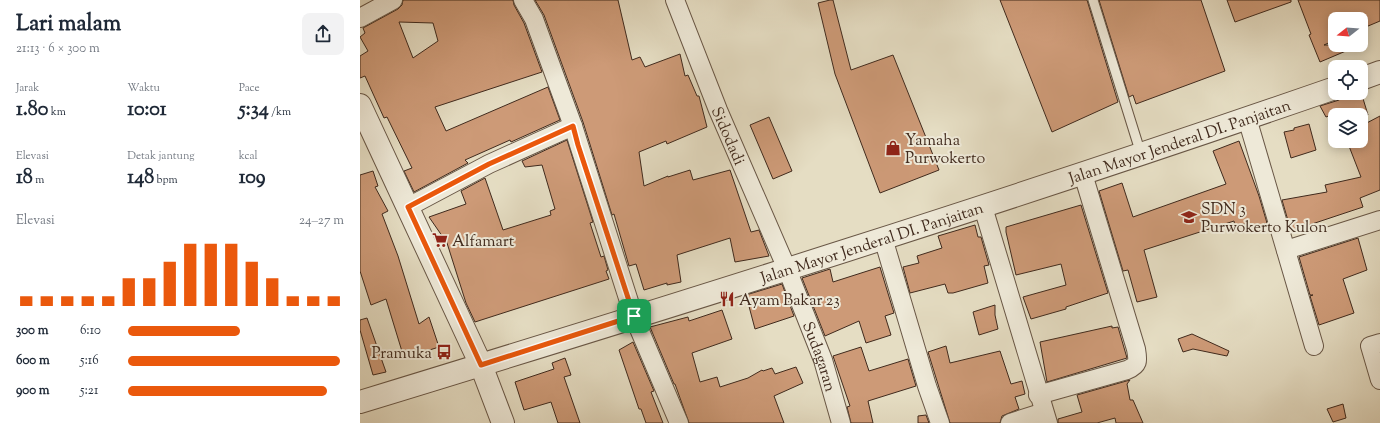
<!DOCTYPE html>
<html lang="id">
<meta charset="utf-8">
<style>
body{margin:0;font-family:"Sorts Mill Goudy",serif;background:#f2f2f3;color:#1f2937;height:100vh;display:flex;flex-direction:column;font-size:15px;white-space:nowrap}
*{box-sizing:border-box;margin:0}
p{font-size:13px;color:#747a83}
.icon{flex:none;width:22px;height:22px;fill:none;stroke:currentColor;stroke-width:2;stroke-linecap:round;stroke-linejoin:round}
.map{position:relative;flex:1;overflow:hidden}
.side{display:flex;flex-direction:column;background:#fff;width:360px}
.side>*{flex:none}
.needle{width:26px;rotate:253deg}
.controls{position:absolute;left:968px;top:12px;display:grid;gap:8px}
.controls a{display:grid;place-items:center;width:40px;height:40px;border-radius:8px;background:#fff;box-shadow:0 2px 10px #0003;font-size:20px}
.pin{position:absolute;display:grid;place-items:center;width:34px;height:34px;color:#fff;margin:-17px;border-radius:8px;box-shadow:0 2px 6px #0006}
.round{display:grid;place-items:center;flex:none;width:42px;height:42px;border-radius:8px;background:#f2f2f3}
.overview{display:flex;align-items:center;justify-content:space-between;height:68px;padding:0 16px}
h1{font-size:22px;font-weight:700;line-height:30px}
.stats{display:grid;grid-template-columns:repeat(3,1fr);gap:6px;height:68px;padding:4px 16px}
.stats div{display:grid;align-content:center}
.stats b{font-size:20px;font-weight:700}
.stats small{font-size:11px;font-weight:400}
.stats p{font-size:11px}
.chart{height:112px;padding:8px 16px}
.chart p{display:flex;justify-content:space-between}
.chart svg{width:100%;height:72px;margin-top:4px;stroke:#ea580c;stroke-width:6}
ul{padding:0 16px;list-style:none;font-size:13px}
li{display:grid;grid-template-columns:64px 48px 1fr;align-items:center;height:30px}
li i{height:10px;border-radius:5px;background:#ea580c}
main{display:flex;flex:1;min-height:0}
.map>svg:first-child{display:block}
.building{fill:#cd9a77;stroke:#402a1d;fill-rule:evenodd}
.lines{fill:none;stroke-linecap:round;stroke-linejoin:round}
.service-casing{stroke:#695746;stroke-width:11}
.minor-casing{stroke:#695746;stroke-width:20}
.tertiary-casing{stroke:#695746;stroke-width:24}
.service{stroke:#eee9d8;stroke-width:9}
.minor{stroke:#eee9d8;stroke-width:18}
.tertiary{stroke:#eee9d8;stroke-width:22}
.route-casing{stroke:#fff;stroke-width:8}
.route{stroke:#ea580c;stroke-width:5}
.labels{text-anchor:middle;stroke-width:4;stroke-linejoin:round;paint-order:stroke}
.street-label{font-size:16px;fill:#402a1d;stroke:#eee9d8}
.poi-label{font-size:16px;fill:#402a1d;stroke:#eee9d8;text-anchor:start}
</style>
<main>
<section class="side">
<div class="overview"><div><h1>Lari malam</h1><p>21:13 · 6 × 300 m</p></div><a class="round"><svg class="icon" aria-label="share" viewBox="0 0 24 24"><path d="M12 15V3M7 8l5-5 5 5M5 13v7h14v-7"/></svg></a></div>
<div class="stats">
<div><p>Jarak</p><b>1.80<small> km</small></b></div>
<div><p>Waktu</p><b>10:01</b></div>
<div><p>Pace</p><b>5:34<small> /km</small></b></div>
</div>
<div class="stats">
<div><p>Elevasi</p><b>18<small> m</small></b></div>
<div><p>Detak jantung</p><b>148<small> bpm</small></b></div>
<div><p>kcal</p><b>109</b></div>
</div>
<div class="chart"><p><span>Elevasi</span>24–27 m</p>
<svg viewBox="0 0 160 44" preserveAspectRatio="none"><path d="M5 44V38M15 44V38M25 44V38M35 44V38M45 44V38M55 44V27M65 44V27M75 44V17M85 44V6M95 44V6M105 44V6M115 44V17M125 44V27M135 44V38M145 44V38M155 44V38"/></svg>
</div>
<ul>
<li><b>300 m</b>6:10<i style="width:52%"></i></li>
<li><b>600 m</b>5:16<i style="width:98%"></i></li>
<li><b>900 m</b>5:21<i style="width:92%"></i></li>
</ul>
</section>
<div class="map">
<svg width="1020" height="423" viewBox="0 0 1020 423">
<rect width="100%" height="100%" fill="#e5ddc3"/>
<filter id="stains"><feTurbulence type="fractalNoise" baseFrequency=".005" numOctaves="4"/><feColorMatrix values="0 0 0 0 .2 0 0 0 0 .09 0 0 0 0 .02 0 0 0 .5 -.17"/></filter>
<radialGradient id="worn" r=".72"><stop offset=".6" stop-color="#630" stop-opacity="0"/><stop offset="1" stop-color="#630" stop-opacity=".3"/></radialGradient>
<path class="building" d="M43,0H153L154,5L164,23L182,72L75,107L86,131L188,87L200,120L151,142L150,140L105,160L108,163L54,192L44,171L52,168L27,117L24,118L5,76L0,78V56L8,51L0,37L5,33L3,28L38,9L42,5ZM39,22L73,23L78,41L53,58Z
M175,0H258L272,60L280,57L285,67L320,54L325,76L328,75L337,96H339L347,127L307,144L306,141L279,152L284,186L308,176V177L330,170L333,180L370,170L391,232L399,230L409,256L375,262L370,238L317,255L321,282L307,285V283L284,290L276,264L269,266L254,214L252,215L223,122L184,15Z
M470,0H473L491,70L533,55L579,170L520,193L475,74L458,3Z
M640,0H727L758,102L692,132Z
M739,0H841L865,71L776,104L773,95L769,97Z
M867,0H931V2L875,22Z
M938,0H1020V21L1001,29V19H975V40L964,45H1000L960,62L949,35L951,34Z
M1001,92L1008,115H971L966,117L960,106L979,100L984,96L996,93H1001Z
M1020,116V190L1000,198L1003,207L931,231L922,200L967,192L965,185L1001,177L987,141H1001V126Z
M409,117L432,171L413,179L390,125Z
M949,124L956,150L931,158L924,132L934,130V128Z
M207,140L233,222L230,223L241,257L244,256L248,270L246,271L249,279L115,322L106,303L87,243L69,217L106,204L101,191L125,178L143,230L191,215L190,211L195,209L182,165L165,167L162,161Z
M879,141L899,196L907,223L895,227L884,224L875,227L874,221L784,250L797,297L777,302L768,270L763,271L739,191L762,183L773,217L866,184L853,151Z
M13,171L18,186L15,187L28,211L22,214L38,256L59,324L69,317L79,347L44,358L26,299L11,305L0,271V175Z
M721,205L748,293L706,307V309L671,319L663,297L706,285L701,264L656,275L646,232V227Z
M615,225L618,237H621L629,265L624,266L628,283L593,293H588L585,284L550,293L543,267L559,263L557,256L582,248L578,236Z
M998,238L1007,270L983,279L994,313L959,325L950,296L953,295H950L939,257Z
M520,267L534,313L525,316L531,335L506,343L499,321L465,336L442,278L470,269L473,282Z
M422,284L434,316L395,329L386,295Z
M635,305V315L638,329L619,335L613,312Z
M362,310L372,339L332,353L340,382L357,377L360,387L388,378L402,370L403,371L412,368L415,374L436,367L443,383L414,396L424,423H329L315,384H314L290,327L328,317L329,321Z
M7,318L26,372L13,375L0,330V320Z
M752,326V328L758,327L767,358L687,382L680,342Z
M832,334L869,351L867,356L833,349L823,352L818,339Z
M273,342L294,391L291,392L303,423H286L281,409H279L259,350Z
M586,346L590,363L640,351L651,384L662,381L665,394L655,397L659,409L642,416L640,423H590L568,352Z
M501,347L509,371L548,359L556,386L508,401L513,423H491L487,407L490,406L473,356Z
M205,358L211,375L204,377L220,423H198L191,402L164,410L155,382L194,369L192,363Z
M770,380L767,384L770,400H773L783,423H756L755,418L737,423H698V419L722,412L717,395Z
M983,404L986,418L973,422L967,409Z
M566,415L569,423H558V416Z"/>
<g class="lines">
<defs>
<path id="service" d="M733,0L781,154"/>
<g id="minor">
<path d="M163,0L174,19L213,126L274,317L319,423"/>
<path id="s1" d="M315,0L358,110L427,269L463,360L481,423"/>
<path d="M0,18L33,0"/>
<path d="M887,118L954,346"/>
<path d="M48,207L129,164L213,126"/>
<path d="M623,207L688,423"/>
<path d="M523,238L567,386L580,423"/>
<path d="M926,250L1020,220"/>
<path d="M1020,343L1010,346L1020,380"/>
<path d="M678,395L767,370C779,365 778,361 776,349L723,174"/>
<path d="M650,423L684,412"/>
</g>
<g id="tertiary">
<path d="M1001,79L1020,72"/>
<path d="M0,105L121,365L143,423"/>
<path id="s2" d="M0,402C327,302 652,200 975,88"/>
</g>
</defs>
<use href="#service" class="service-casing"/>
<use href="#minor" class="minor-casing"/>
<use href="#tertiary" class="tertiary-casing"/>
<use href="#service" class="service"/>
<use href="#minor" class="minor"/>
<use href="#tertiary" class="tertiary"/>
</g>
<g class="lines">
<defs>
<path id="route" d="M213,126L218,145L274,316L121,365L48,207L129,164Z"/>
</defs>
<use href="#route" class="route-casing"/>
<use href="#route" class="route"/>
</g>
<defs>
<symbol id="shop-bare" viewBox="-9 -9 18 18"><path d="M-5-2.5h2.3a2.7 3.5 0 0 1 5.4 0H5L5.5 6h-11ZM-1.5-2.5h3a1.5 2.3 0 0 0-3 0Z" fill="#8f2418" stroke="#eee9d8" stroke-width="2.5" paint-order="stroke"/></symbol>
<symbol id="school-bare" viewBox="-9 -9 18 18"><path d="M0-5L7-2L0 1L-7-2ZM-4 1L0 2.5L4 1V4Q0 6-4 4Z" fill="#8f2418" stroke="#eee9d8" stroke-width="2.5" paint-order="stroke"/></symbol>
<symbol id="supermarket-bare" viewBox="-9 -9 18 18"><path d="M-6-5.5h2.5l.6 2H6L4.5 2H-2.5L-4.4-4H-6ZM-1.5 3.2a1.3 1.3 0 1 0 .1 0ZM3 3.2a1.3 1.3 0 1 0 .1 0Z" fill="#8f2418" stroke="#eee9d8" stroke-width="2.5" paint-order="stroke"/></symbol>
<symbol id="restaurant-bare" viewBox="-9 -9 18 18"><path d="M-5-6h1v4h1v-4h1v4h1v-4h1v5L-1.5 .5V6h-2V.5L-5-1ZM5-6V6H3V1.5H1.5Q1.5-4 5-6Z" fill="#8f2418" stroke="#eee9d8" stroke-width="2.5" paint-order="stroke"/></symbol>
<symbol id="bus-bare" viewBox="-9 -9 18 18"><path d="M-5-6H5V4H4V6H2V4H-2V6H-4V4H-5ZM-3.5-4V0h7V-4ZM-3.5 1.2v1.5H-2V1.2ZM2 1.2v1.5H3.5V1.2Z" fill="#8f2418" stroke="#eee9d8" stroke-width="2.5" paint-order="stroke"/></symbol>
</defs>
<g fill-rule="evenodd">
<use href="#shop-bare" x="522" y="137" width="22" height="22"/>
<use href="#school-bare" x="818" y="206" width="22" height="22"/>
<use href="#supermarket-bare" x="69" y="229" width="22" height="22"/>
<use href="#restaurant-bare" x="356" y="288" width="22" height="22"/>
<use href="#bus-bare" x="73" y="341" width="22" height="22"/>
</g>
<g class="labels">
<g class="street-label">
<text dy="6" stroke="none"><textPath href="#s1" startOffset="146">Sidodadi</textPath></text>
<text dy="6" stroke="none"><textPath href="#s2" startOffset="860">Jalan Mayor Jenderal DI. Panjaitan</textPath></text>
<text dy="6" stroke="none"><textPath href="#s2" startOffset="536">Jalan Mayor Jenderal DI. Panjaitan</textPath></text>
<text dy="6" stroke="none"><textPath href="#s1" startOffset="385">Sudagaran</textPath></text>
</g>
<g class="poi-label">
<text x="545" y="145">Yamaha<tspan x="545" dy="18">Purwokerto</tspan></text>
<text x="841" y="214">SDN 3<tspan x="841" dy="18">Purwokerto Kulon</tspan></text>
<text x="92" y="246">Alfamart</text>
<text x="379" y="305">Ayam Bakar 23</text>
<text x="72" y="358" text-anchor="end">Pramuka</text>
</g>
</g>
<rect width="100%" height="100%" filter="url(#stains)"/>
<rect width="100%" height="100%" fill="url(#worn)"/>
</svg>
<div class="controls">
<a><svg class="needle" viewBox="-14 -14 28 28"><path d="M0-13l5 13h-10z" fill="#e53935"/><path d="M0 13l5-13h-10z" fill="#747a83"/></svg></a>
<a><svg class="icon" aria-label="locate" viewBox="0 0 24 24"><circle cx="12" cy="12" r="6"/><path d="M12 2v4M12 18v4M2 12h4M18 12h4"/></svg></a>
<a><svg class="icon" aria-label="layers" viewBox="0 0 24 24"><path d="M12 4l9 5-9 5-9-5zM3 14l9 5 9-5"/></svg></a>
</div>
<div class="pin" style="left:274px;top:316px;background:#1e9e55"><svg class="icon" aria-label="arrive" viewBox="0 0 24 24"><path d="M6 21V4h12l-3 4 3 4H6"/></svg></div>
</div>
</main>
